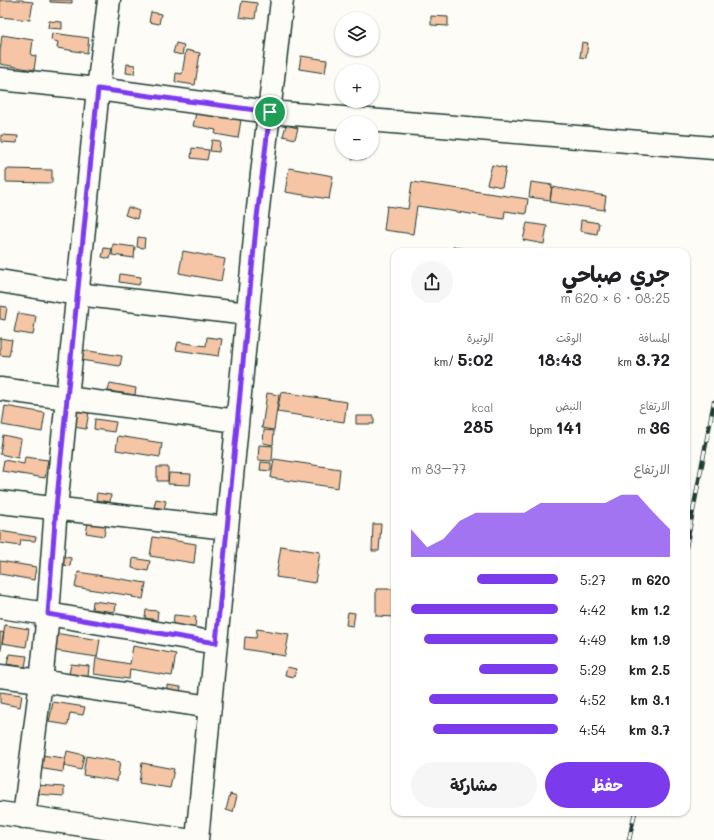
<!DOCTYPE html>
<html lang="ar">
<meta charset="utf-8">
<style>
body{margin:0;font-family:Mali,"Playpen Sans Arabic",sans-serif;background:#f6f6f6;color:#202124;direction:rtl;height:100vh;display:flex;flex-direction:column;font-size:15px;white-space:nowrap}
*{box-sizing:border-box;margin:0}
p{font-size:13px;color:#757577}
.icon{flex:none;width:22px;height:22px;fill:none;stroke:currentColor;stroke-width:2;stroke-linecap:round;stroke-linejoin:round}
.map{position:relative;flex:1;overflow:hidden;direction:ltr}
.side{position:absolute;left:391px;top:248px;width:299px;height:568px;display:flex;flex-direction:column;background:#fff;border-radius:12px;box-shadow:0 1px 3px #0004;direction:rtl}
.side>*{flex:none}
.tools{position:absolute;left:335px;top:12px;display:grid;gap:8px}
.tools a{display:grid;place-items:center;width:44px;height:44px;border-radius:50%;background:#fff;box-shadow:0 1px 3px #0004;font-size:20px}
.pin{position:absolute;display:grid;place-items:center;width:34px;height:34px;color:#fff;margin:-17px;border:2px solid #fff;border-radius:50%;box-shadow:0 1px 4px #0007}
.round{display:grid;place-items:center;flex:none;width:42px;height:42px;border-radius:21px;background:#f6f6f6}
.summary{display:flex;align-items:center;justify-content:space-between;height:68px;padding:0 20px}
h1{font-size:22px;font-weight:700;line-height:30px}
.stats{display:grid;grid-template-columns:repeat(3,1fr);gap:6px;height:68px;padding:4px 20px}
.stats div{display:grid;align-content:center}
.stats b{font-size:17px;font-weight:700}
.stats small{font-size:11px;font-weight:400}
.stats p{font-size:11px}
.chart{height:112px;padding:8px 20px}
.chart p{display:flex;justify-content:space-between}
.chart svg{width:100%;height:72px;margin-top:4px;fill:#7c3aed;opacity:.7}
.primary-button{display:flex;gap:8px;margin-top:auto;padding:8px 20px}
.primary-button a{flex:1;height:46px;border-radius:24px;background:#7c3aed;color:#fff;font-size:16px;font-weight:700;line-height:46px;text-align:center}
.primary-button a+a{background:#f6f6f6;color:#202124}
ul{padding:0 20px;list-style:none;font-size:13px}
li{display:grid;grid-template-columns:64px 48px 1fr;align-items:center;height:30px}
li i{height:10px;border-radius:5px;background:#7c3aed}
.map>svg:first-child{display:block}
.building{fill:#f5c5a5;stroke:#1f3d34}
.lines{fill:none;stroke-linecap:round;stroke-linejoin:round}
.minor-casing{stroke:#1f3d34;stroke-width:25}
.minor{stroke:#fdfcf7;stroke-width:22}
.rail-casing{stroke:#1f3d34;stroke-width:4.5}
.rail{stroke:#fdfcf7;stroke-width:3;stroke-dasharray:9;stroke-linecap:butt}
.route-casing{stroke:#fff;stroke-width:8}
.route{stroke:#7c3aed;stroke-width:5}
</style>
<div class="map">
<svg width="714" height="840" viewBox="0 0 714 840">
<rect width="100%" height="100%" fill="#fdfcf7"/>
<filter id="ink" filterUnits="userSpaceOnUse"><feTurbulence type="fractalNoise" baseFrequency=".025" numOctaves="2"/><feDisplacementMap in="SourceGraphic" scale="8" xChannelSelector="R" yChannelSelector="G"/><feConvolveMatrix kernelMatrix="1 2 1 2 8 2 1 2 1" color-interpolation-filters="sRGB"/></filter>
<g filter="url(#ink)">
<path class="building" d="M0,0H23V1L33,2L30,20L0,17Z
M50,0H72V3L50,2Z
M242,1L257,3L255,19L239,17Z
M151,12L161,14L159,24L149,22Z
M431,16L448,17V26L431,25Z
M49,21L62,22V29L48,28Z
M52,33L89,38L87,53L57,48L58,42L51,40Z
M2,35L33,40L31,55L36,56L34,70L0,64V51Z
M582,42L588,43L586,58L580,57Z
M176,43L184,45L182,55L173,53Z
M186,50L200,53L195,85L175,82L176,73L182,74Z
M301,56L327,60L325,73L299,69Z
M127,64L135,65L134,74L126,73Z
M196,113L241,120L238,138L215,134L216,130L193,126Z
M286,125L298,128L295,139L283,136Z
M1,135L18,136L17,143L1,142Z
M212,140L220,141L219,152L210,151Z
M192,148L209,150L207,160L191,158Z
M352,153H366L365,159H352Z
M492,165L506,168L502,187L487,184Z
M289,168L333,176L329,199L285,192Z
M6,169L52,170V183L6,182Z
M412,182L528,199L526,214L505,211L504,219L417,206L413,234L384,230L387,206L408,209Z
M531,182L552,185L550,200L529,197Z
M552,187L606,196L604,210L550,202Z
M128,207L139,211L137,219L125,215Z
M581,220L599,223L597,234L580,231Z
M527,223L547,226L544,244L523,240Z
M138,237L145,238L144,248L137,247Z
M113,244L135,247L134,258L112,255Z
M453,247L475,250V252H453Z
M104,248L112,249L110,259L102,257Z
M183,251L225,259L221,281L179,273Z
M120,274L141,277L139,285L119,282Z
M0,306L7,307L5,320L0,319Z
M18,313L36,316L33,335L14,332Z
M207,337L222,339L219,356L176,350L178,342L206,346Z
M0,338L12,340L9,356L0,355Z
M82,350L122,356L120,366L80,360Z
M110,383L136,388L135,395L108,391Z
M281,392L347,402L344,422L277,412Z
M267,393L279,395L274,430L262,428Z
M5,406L45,413L42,432L2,425Z
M76,410L89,412L86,429L74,427Z
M356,416H374V424H356Z
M95,419L116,422L114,432L94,429Z
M264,430L274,431L273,445L263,443Z
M3,435L21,439L18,458L0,454Z
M118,436L162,443L160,457L116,450Z
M259,445L273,446L272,461L258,460Z
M25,457L48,460L45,478L2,471L4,460L24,464Z
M274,459L340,469L338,488L271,478Z
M261,462L271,463V471L260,470Z
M157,467H168V481H157Z
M169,473L191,474L190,485L168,484Z
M97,493L111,495L110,502L96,500Z
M156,499L166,501L164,509L154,507Z
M88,523L106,525L104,536L86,533Z
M373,524H381L379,551H372Z
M0,531L36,537L35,541L21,540L20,546L0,543Z
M153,537L196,544L194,563L150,556Z
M281,546L320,552L315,583L276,577Z
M61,556L71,558L70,566L61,565Z
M133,558L150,561L148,571L132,568Z
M0,561L36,567L34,580L0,574Z
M78,572L146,583L143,599L132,597L133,596L75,587Z
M376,589H395V617L376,616Z
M93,601L116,604L115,612L92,609Z
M146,610L158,611L157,620L145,618Z
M348,612L355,613L353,626L346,625Z
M174,615L196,617L195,628L173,626Z
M5,625L29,629L26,647L2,643Z
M257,629L289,634L285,656L244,649L245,637L256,638Z
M0,632L4,633L0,655Z
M54,633L100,640L97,657L51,650Z
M133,646L176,654L172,676L130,669L129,679L94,674L96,658L130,664Z
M9,654L27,656L25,667L7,664Z
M71,664L89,666L88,677L69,674Z
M287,667L296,669L294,677L285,675Z
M167,685L181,687L180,694L167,692Z
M0,692L22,695L20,707L0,703Z
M53,702L85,707L83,715L70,713L68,725L49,722Z
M67,751L84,755L81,770L64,766Z
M40,755L65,758L63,772L38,768Z
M86,756L120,762L117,781L83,775Z
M142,763L174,769L170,788L139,783Z
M36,785L64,787V796L36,794Z
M230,794L237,796L233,812L226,810Z"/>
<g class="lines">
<defs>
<path id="minor" d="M0,79L98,89L269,112L714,148
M0,281L77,294L248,314
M0,389L237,421
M0,502L227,528
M0,607L48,614L216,643
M0,676L41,681L210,707
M0,813L185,840
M24,817L41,681L48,614L56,508L67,398L98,89L109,0
M197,840L257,217L282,0"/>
</defs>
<use href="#minor" class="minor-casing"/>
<use href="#minor" class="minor"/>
<defs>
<path id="rail" d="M686,547L714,402
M629,840L635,812"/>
</defs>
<use href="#rail" class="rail-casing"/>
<use href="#rail" class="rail"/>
</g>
</g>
<g class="lines" filter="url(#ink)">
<defs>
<path id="route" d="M98,89L270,112L257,217L216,643L48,614L56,508Z"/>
</defs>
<use href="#route" class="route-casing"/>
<use href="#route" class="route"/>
</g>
</svg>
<div class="tools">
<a><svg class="icon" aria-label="layers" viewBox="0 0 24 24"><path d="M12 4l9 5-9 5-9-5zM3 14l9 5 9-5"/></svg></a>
<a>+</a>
<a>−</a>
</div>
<div class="pin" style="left:270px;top:112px;background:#1e9e55"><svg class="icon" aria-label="arrive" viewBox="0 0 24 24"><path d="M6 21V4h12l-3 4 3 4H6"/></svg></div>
<section class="side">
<div class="summary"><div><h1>جري صباحي</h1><p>08:25 · 6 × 620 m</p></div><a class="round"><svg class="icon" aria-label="share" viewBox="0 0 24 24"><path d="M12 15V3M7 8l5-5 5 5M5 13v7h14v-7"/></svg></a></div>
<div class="stats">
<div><p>المسافة</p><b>3.72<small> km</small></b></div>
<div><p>الوقت</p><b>18:43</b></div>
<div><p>الوتيرة</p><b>5:02<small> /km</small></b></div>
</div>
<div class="stats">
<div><p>الارتفاع</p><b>36<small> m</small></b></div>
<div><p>النبض</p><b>141<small> bpm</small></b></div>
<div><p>kcal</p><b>285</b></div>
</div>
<div class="chart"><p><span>الارتفاع</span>77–83 m</p>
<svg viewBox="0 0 160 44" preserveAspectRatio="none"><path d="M0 44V27L10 38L20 33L30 22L40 17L50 17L60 17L70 17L80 11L90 11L100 11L110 11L120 11L130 6L140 6L150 17L160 27V44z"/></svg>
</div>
<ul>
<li><b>620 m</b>5:27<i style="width:55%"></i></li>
<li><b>1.2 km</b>4:42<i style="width:100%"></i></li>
<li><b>1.9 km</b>4:49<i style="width:91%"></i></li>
<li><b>2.5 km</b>5:29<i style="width:54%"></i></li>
<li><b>3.1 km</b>4:52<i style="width:88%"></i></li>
<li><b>3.7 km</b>4:54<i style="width:85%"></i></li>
</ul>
<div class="primary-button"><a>حفظ</a><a>مشاركة</a></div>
</section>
</div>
